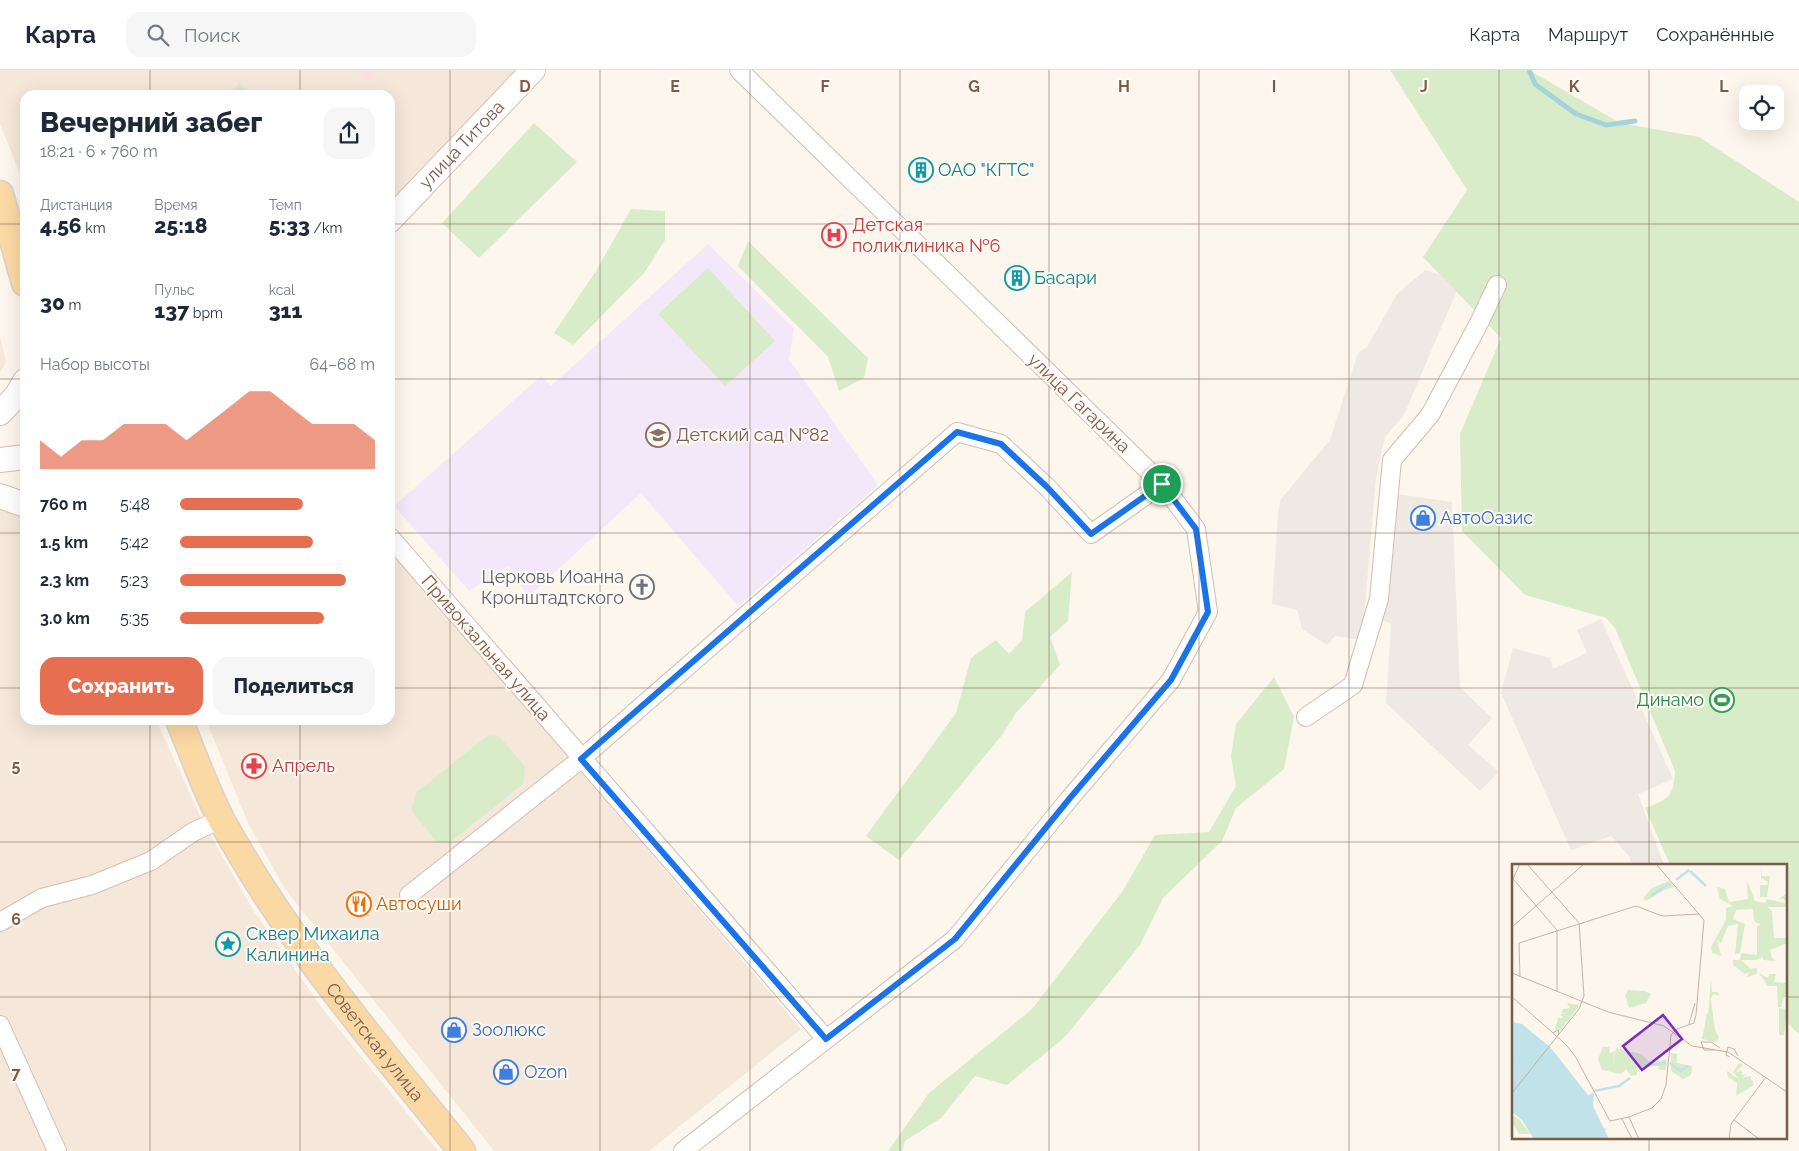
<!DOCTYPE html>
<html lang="ru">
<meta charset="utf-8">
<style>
body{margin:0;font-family:Raleway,sans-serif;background:#f6f6f7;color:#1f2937;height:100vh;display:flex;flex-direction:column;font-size:19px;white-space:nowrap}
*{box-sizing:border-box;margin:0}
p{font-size:16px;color:#747a83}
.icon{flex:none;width:28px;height:28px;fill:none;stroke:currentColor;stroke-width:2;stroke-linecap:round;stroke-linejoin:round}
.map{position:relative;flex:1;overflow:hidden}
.sheet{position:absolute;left:20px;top:20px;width:375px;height:635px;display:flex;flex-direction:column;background:#fff;border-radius:15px;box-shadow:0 5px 20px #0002}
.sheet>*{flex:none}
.buttons{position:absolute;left:1739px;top:15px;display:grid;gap:10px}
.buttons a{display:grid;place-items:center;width:45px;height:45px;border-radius:10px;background:#fff;box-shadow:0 5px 20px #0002;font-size:25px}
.pin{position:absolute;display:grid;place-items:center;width:42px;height:42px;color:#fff;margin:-21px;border:2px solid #fff;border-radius:50%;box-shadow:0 1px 5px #0007}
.round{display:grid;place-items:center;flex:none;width:52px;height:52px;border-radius:15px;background:#f6f6f7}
.head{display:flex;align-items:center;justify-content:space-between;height:85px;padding:0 20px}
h1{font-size:28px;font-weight:800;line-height:38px}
.stats{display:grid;grid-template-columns:repeat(3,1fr);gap:8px;height:85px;padding:5px 20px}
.stats div{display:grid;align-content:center}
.stats b{font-size:21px;font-weight:800}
.stats small{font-size:14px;font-weight:400}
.stats p{font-size:14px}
.chart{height:140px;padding:10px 20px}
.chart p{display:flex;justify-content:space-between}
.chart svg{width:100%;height:90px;margin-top:5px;fill:#e76f51;opacity:.7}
.cta{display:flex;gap:10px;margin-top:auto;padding:10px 20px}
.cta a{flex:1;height:58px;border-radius:15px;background:#e76f51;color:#fff;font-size:20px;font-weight:800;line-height:58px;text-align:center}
.cta a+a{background:#f6f6f7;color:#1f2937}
ul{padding:0 20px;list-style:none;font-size:16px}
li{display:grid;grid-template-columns:80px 60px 1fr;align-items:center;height:38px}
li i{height:12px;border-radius:6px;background:#e76f51}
header{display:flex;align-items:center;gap:30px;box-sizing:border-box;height:70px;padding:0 25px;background:#fff;border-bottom:1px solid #e0e1e3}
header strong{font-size:24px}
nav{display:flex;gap:28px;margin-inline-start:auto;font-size:18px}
.search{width:350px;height:45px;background:#f6f6f7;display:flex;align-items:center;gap:12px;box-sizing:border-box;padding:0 18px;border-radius:15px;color:#747a83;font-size:19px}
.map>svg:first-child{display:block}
.residential{fill:#f5e8da}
.industrial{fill:#efe9e4}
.education{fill:#f3e8fa}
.medical{fill:#fbdfe3}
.green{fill:#d8ecc9}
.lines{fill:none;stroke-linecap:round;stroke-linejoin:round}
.stream{stroke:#a5d3da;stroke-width:5}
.street-casing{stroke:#d1beb0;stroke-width:20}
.secondary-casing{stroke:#d6c0b0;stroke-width:26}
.primary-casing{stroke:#dad1cd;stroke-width:29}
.street{stroke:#fff;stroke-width:18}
.secondary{stroke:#fff;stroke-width:24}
.primary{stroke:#fbd9a5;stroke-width:26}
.route-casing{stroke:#fff;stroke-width:10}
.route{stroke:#1a73e8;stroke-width:6}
.grid{fill:none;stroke:#7a5c4d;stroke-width:1;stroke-opacity:0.55}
.labels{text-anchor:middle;stroke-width:4;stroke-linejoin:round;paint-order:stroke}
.street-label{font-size:18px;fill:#7a5c4d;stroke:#fffaf3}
.culture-label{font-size:18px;fill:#0d838f;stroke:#fffaf3;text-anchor:start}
.health-label{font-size:18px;fill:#be3a42;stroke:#fffaf3;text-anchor:start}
.education-label{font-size:18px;fill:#785e54;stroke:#fffaf3;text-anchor:start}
.shop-label{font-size:18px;fill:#366cbe;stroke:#fffaf3;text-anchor:start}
.worship-label{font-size:18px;fill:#5b616d;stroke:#fffaf3;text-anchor:end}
.leisure-label{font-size:18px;fill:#27864d;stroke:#fffaf3;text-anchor:end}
.food-label{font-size:18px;fill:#c56008;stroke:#fffaf3;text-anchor:start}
.inset-river{fill:none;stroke:#bfe3e8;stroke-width:2.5}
.inset-road{fill:none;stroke:#c5b3a7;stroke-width:1}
.view{fill:#7b2cbf;fill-opacity:0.15;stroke:#7b2cbf;stroke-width:2.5}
.inset-edge{fill:none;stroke:#7a5c4d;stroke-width:2.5}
.grid-label{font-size:16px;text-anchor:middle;font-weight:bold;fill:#7a5c4d;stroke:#fffaf3;stroke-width:4;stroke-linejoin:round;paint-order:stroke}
</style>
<header>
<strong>Карта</strong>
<div class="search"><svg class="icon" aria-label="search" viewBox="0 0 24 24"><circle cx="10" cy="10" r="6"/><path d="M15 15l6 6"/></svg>Поиск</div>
<nav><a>Карта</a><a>Маршрут</a><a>Сохранённые</a></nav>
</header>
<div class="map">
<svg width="1799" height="1081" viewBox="0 0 1799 1081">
<rect width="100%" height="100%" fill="#fdf6ec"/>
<path class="residential" d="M0,0H515L390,131V25H25V116L0,54Z
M0,267L6,292L0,302Z
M0,436L25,445V650H156L203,752L253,840L325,942L438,1081H0Z
M390,479L801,959L649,1081H494L285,819L249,755L206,650H390Z"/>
<path class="industrial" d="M1425,200L1461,211L1404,345L1385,367L1376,408L1362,570L1335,566L1327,575L1302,559L1297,540L1272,534L1278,443L1281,429L1330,370L1358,283L1367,277L1397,224Z
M1397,424L1452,432L1460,617L1492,648L1468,675L1499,702L1480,721L1386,633L1391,554L1382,550Z
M1601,549L1673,709L1638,724L1664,795H1632L1629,786L1611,766L1571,780L1501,623L1513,578L1550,588L1553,599L1587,583L1577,560Z"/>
<path class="education" d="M708,174L794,258L789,289L878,415L738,536L641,423L528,527L508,496L469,521L394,436L541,306L551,316Z"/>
<path class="medical" d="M354,0H379L369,10Z"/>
<path class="green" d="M1390,0H1529L1620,53L1699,67L1799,132V964L1785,951V795H1670L1645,738C1669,729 1673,728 1675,701L1615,558L1606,548L1525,525L1462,461L1460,364L1501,268L1423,187L1467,120Z
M240,13L251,25H228Z
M534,53L577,92L479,188L442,153Z
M631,139L665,141V170L644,203L573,275L554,263L596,201Z
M748,171L868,288L864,308L839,321L828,287L738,196Z
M708,198L775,271L725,316L658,244Z
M1072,502L1068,551L1050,567L1060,595L1016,643L1002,665L899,790L866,766L956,643L971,588L996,570L1009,584L1022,570L1025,542Z
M1274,607L1294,647L1284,699L1236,738L1222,771L1163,828L1140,875L1065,967L1007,1015L975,1006L941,1048L905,1071L902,1081H888L929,1023L1032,939L1122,822L1155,765L1209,762L1236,716L1231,686L1236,654Z
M488,665L499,666L525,697L523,714L448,774L437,773L411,740L417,722Z"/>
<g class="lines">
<path class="stream" d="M1529,0L1535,14L1576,44L1606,55L1635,51"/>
<defs>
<path id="street" d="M390,467L826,969
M1306,647L1353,615L1379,529L1392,390L1430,345L1479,253L1497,215
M409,825L581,689L957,362L1001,374L1047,417L1091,464L1162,414
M0,852L42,828L92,815L151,791L193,762L221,749
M0,955L57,1081
M683,1081L955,869L1070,728L1171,610L1208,542L1196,459L1162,414L739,0"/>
<g id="secondary">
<path id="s1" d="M390,150L533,0"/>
<path d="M0,343L17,325L25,311"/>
<path d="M0,390L25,387"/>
<path d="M0,426L25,435"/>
</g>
<g id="primary">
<path d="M0,124L25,213"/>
<path id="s2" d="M179,650C193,683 205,719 222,751C288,872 376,974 462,1081"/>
</g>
</defs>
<use href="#street" class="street-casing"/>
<use href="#secondary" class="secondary-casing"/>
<use href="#primary" class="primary-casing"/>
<use href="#street" class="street"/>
<use href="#secondary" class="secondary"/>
<use href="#primary" class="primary"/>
</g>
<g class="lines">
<defs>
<path id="route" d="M957,362L1001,374L1047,417L1091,464L1162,414L1196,459L1208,542L1171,610L1070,728L955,869L826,969L581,689Z"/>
</defs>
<use href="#route" class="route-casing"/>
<use href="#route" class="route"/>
</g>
<path class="grid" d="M150,0V25M300,0V25M450,0V1081M600,0V1081M750,0V1081M900,0V1081M1049,0V1081M1199,0V1081M1349,0V1081M1499,0V1081M1649,0V795M0,154H25M390,154H1799M0,309H25M390,309H1799M0,463H25M390,463H1799M0,618H25M390,618H1799M150,650V1081M300,650V1081M0,772H1799M0,927H1513M1785,927H1799M1649,1067V1081"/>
<defs>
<symbol id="building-ring" viewBox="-11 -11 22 22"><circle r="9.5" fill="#fffaf3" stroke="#0f9aa8" stroke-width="1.5"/><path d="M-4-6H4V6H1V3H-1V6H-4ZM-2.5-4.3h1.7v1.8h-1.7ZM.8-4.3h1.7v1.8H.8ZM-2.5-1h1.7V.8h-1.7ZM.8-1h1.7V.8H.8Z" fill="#0f9aa8"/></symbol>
<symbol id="hospital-ring" viewBox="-11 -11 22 22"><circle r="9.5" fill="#fffaf3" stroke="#e0444e" stroke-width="1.5"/><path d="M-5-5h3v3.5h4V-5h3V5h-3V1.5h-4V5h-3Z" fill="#e0444e"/></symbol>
<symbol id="school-ring" viewBox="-11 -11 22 22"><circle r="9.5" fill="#fffaf3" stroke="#8d6e63" stroke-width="1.5"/><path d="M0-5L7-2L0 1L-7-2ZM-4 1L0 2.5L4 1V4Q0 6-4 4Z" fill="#8d6e63"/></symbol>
<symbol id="shop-ring" viewBox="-11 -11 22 22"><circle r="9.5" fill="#fffaf3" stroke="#3f7fe0" stroke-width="1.5"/><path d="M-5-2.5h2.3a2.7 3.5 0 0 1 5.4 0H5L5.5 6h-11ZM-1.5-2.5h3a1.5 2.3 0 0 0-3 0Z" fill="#3f7fe0"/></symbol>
<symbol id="church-ring" viewBox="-11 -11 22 22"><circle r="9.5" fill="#fffaf3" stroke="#6b7280" stroke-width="1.5"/><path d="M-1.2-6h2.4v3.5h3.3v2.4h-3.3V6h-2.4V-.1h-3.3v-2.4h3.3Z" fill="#6b7280"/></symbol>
<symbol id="stadium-ring" viewBox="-11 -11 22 22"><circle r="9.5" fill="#fffaf3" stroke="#2e9e5b" stroke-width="1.5"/><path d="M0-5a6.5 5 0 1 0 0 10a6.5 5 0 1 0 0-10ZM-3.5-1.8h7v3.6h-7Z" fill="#2e9e5b"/></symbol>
<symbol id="pharmacy-ring" viewBox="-11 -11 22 22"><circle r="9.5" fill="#fffaf3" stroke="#e0444e" stroke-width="1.5"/><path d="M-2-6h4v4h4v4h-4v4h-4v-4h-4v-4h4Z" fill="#e0444e"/></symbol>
<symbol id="restaurant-ring" viewBox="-11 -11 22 22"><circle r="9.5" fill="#fffaf3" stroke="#e8710a" stroke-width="1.5"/><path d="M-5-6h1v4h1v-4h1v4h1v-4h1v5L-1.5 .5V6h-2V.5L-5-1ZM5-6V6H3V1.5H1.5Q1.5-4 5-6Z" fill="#e8710a"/></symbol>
<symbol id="sight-ring" viewBox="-11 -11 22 22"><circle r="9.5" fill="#fffaf3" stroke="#0f9aa8" stroke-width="1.5"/><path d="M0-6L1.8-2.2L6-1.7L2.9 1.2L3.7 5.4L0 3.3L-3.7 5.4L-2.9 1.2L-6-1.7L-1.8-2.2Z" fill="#0f9aa8"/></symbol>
</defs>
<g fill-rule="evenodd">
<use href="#building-ring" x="907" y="86" width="28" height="28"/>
<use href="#hospital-ring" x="820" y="151" width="28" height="28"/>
<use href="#building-ring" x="1003" y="194" width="28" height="28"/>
<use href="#school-ring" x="644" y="351" width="28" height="28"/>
<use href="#shop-ring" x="1409" y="434" width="28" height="28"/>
<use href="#church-ring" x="628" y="503" width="28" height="28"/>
<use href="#stadium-ring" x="1708" y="616" width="28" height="28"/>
<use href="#pharmacy-ring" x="240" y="682" width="28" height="28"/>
<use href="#restaurant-ring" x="345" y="820" width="28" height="28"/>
<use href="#sight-ring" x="214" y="860" width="28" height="28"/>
<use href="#shop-ring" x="440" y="946" width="28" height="28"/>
<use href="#shop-ring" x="492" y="988" width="28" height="28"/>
</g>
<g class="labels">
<g class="street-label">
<text dy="6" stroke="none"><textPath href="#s1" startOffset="104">улица Титова</textPath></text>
<text transform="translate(1079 333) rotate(44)" y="6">улица Гагарина</text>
<text transform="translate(486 578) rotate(49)" y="6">Привокзальная улица</text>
<text dy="6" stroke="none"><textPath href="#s2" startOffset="379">Советская улица</textPath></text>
</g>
<g class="culture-label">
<text x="938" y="106">ОАО "КГТС"</text>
<text x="1034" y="214">Басари</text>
<text x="246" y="870">Сквер Михаила<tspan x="246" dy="21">Калинина</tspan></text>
</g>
<g class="health-label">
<text x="852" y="161">Детская<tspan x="852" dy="21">поликлиника №6</tspan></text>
<text x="272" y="702">Апрель</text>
</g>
<g class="education-label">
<text x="676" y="371">Детский сад №82</text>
</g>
<g class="shop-label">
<text x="1440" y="454">АвтоОазис</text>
<text x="472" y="966">Зоолюкс</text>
<text x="524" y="1008">Ozon</text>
</g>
<g class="worship-label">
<text x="624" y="513">Церковь Иоанна<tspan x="624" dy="21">Кронштадтского</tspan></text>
</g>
<g class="leisure-label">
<text x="1704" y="636">Динамо</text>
</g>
<g class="food-label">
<text x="376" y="840">Автосуши</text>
</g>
</g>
<g transform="translate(1512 794)">
<rect width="275" height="275" fill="#fdf6ec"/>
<path d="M250,2V12H258L255,33H248V21H255L256,18L249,14ZM157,17L163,23L152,26L134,37L131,34L140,24ZM235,17L243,37L253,39L255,35L273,39L272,35H267L275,29V43H255L260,47L262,74H275V79L258,86L260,94L264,97L252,96L250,93L244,96H229L239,105L245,104V110L235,113L237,108L233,110L221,101V96H228L229,89L245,91V62L249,61L242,57L241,45L224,46L221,55L233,60L228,89L223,90L226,60L216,62L209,79L205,76L209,92L200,89L199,83L214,56V44L221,42L208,35L205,23L213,25L217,38L236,35ZM247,109L256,114L257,110H264L262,118L275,119V133H272L269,143H266L265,122H256ZM199,116L200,128H206L207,132L201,130L199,135L203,166L196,151ZM116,126L132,127L139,130L134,139L117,144L113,131ZM66,138V144L49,166L43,165L46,154H51L48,150H53L49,149L51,145L58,144L55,139L65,141ZM267,144L275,145L272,171H267ZM195,149L207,174L204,178L190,175ZM91,183H97L98,189L103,187L101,204L104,184L129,190L139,199L155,195L154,206H147L146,202H133L125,204V211L119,212L114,205L109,210L90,206L86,195ZM159,189L165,190V199L180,202L179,211L171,215L159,207ZM227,199L231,201L223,209L230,206V211L235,210L229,214L238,212L242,221L224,232L225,219L216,213L215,207L228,216L221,208ZM0,251L7,255L18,270H7L0,258Z" fill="#d8ecc9"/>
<path d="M0,158L10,160L38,183L76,231L82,229L81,242L97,275L21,274L10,256L0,248Z" fill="#bfe3e8"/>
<path class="inset-river" d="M178,7L194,22M164,16L177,6M139,32L158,19M0,192L15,207M158,199L168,207L176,202M133,202L154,199M18,210L58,262L74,267L92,266L85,275M82,227L107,222L118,214"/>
<path class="inset-road" d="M15,0L67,59M1,15L45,66V128M0,17L8,0M0,63L72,0M7,79L124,42L150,52L188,50M7,79L8,113M0,109L96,148L152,162L180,182L216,188L275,228M0,133L41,169M177,160L183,139M47,170L67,145L72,132L67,59M203,186H192L189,178H199L208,184M218,193L214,191L216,183L222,185L226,192M0,229L16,209L39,180L44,174L46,171L47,170L46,166L41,169L44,172L49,176L55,182L63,192L98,257L117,253L127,275M117,253L140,244L149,235L154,221L159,171L165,165L182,159L184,151L192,56L144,0M110,255L120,275M222,256L247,275M217,275L219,260L254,213"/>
<path class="view" d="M151,151L170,175L130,206L111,182Z"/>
<rect width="275" height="275" class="inset-edge"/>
</g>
<g class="grid-label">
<text x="525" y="22">D</text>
<text x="675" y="22">E</text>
<text x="825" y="22">F</text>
<text x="974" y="22">G</text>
<text x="1124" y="22">H</text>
<text x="1274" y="22">I</text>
<text x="1424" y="22">J</text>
<text x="1574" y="22">K</text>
<text x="1724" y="22">L</text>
<text x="16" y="701">5</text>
<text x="16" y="855">6</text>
<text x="16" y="1009">7</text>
</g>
</svg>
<div class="buttons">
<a><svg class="icon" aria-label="locate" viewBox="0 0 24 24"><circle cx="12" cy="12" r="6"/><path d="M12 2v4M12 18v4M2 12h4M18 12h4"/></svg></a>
</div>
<div class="pin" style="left:1162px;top:414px;background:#1e9e55"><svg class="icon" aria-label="arrive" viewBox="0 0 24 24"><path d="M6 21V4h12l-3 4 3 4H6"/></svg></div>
<section class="sheet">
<div class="head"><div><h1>Вечерний забег</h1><p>18:21 · 6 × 760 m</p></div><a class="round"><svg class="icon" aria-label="share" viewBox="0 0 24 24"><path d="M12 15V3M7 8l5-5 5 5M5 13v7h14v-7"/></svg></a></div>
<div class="stats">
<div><p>Дистанция</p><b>4.56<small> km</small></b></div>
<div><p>Время</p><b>25:18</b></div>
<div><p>Темп</p><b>5:33<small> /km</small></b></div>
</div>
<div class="stats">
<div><b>30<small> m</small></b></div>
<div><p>Пульс</p><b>137<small> bpm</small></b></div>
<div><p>kcal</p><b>311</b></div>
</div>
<div class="chart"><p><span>Набор высоты</span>64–68 m</p>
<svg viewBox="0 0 160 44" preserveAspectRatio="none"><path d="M0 44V30L10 38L20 30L30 30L40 22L50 22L60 22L70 30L80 22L90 14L100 6L110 6L120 14L130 22L140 22L150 22L160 30V44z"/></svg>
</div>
<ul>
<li><b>760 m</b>5:48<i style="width:63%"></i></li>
<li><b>1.5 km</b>5:42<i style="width:68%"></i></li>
<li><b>2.3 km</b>5:23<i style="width:85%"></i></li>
<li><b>3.0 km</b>5:35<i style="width:74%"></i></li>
</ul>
<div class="cta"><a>Сохранить</a><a>Поделиться</a></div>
</section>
</div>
